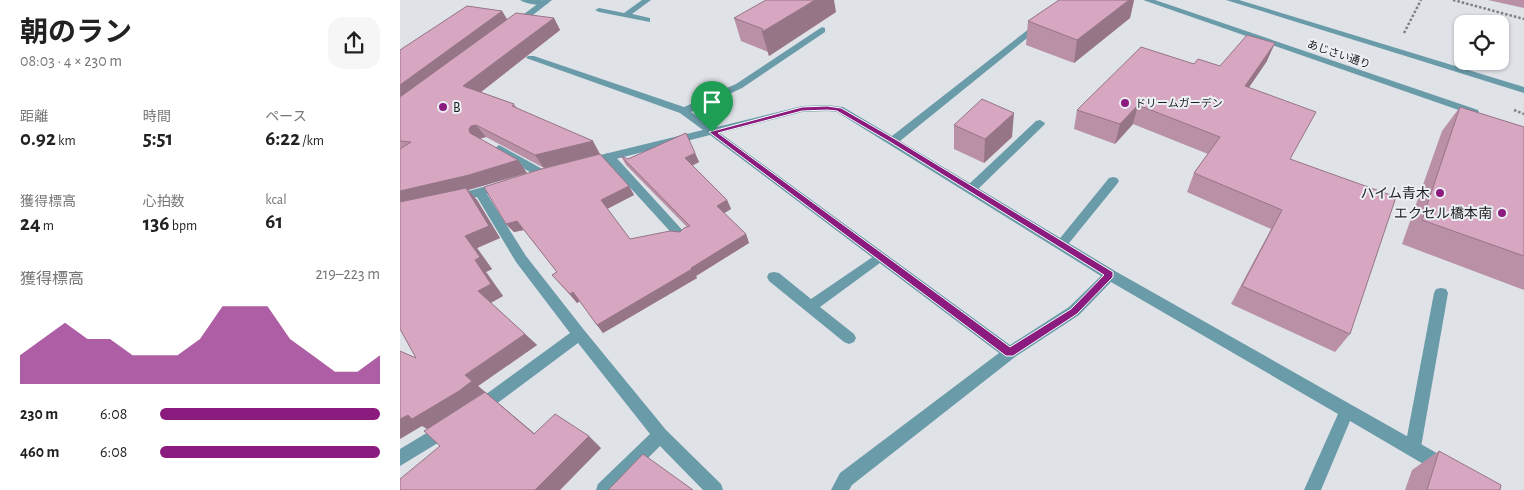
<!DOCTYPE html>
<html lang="ja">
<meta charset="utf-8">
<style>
body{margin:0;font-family:"Alegreya Sans","Noto Sans JP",sans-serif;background:#f6f6f6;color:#222;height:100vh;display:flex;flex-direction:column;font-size:19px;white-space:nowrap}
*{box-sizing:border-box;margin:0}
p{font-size:16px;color:#767676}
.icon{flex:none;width:28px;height:28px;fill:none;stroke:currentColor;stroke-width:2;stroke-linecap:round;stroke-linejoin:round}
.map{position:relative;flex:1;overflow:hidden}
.panel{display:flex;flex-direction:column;background:#fff;width:400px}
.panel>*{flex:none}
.fabs{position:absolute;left:1054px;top:15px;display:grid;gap:10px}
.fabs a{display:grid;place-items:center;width:55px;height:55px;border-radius:10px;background:#fff;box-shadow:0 1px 4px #0004;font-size:25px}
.pin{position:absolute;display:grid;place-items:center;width:42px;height:42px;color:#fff;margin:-51px -21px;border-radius:50% 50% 50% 0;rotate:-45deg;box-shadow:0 0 5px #0007}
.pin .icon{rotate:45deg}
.round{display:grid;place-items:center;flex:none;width:52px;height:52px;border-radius:15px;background:#f6f6f6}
.summary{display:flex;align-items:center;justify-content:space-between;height:85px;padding:0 20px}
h1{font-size:28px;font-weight:700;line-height:38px}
.figures{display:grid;grid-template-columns:repeat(3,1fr);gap:8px;height:85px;padding:5px 20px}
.figures div{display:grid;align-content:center}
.figures b{font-size:21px;font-weight:700}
.figures small{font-size:14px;font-weight:400}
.figures p{font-size:14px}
.chart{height:140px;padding:10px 20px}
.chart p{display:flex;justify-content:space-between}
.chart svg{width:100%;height:90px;margin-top:5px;fill:#8b1b7e;opacity:.7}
ul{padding:0 20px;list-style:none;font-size:16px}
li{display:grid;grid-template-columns:80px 60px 1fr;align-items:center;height:38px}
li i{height:12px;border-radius:6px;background:#8b1b7e}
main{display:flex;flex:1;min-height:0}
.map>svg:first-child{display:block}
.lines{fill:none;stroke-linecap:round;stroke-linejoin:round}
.path{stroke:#7e8083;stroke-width:2.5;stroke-dasharray:2.5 2;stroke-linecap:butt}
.service{fill:#6a9ba9;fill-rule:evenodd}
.minor{fill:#6a9ba9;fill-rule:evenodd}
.tertiary{fill:#6a9ba9;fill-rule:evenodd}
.wall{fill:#b990a6}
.shaded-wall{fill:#967587}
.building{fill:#d7a7c1;stroke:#967587}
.route{fill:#8b1b7e;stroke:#fff;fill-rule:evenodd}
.poi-dot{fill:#8b1b7e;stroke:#eceff4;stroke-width:2}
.labels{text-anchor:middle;stroke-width:4;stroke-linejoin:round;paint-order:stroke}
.far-street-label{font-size:11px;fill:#1c1d1f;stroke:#eceff4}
.far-poi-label{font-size:11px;fill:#1c1d1f;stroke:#eceff4;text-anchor:start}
.poi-label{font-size:14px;fill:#1c1d1f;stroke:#eceff4;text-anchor:end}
</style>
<main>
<section class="panel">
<div class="summary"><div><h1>朝のラン</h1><p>08:03 · 4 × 230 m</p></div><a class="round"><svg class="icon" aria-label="share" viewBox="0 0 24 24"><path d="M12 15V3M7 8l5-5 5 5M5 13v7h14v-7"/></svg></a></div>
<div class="figures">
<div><p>距離</p><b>0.92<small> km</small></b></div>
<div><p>時間</p><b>5:51</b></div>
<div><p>ペース</p><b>6:22<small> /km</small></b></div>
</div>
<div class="figures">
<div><p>獲得標高</p><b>24<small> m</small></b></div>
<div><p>心拍数</p><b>136<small> bpm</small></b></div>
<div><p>kcal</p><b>61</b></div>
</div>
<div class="chart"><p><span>獲得標高</span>219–223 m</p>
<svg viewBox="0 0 160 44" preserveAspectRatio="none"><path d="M0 44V30L10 22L20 14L30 22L40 22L50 30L60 30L70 30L80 22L90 6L100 6L110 6L120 22L130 30L140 38L150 38L160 30V44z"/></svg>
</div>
<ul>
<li><b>230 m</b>6:08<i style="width:100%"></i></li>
<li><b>460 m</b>6:08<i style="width:100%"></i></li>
</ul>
</section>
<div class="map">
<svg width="1124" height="490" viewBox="0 0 1124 490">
<rect width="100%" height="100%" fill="#dfe2e7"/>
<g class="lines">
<path class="path" d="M1053,0L1124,19
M1004,33L1021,0
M1114,110L1124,114"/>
<path class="service" d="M120,0H141L149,3C143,7 126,4 120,0Z
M242,0H251L232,14L250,18V22L199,12L195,10L199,8L224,13Z
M826,0H839L1124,87V93Z
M640,120L645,123L644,125L575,192H567L565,189L567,186L636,121Z
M99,145L146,171L148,174L146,177H138L95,151L94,149Z
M209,153L213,154L285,233L287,236L285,239H277L205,160L204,157L205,154Z
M713,177L717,178L719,181L717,184L665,248H657L655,245L657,242L709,178Z
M480,252L484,254L486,257L484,260L420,307L454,334L456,338L454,342L449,344L444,342L369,281L367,277L369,273L374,272L379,273L411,299Z
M1041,288L1046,289L1048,293L1021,447L1019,453L1013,455L1007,453L1005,447L1034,293L1036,289Z"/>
<path class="minor" d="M143,0H152L119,26H113V22Z
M639,21L642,22V26L500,141L715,271L1049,460L1051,466L1049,472L1043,474L1037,472L950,421L921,490H904L938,414L711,282L679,315L615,357L452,485L449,490H431L440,473L599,353L310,135L188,166L184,165L182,162L184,159L303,130L280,113L126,58L128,56H134L284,107L336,84L422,27L425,28V32L342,88L291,112L313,128L402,106L427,105L443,107L492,136ZM427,111L437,112L701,276L669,307L610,345L320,133L402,112Z
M101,182L105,183L107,186L105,189L87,194L126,256L184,330L266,430L321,484L323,490H303L260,446L216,490H196L198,484L250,434L178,343L84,413L79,415L74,413L71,408L74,403L170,333L116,262L77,197L58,202L52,198L54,195Z
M45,422L51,425L53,430L51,435L0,466V449Z"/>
<path class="tertiary" d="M743,0H755L1078,110L1079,112L1074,115L1070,114Z"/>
</g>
<path class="wall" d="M659,0H734L730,18L674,63L626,45L628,21Z
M1088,0H1124V8Z
M102,11L107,19L154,18L160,30L81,92L114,104L117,108L200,154L144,168L86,137L80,139L118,160L127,173L68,190L77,200L100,238L77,248L92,269L86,272L103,296L91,303L137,345L78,386L134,433L201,448L160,490H0L40,446L27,429L22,426L16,358L0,329V50Z
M436,12L369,56L368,52L341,41L334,18Z
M867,61L849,87L890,160L950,334L935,352L831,304L871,229L787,192L794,173L808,154L733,124L715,144L674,129L677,110L794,64L820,66Z
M1060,107L1124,127V290L1002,244L1042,131Z
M554,125L612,137L584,163L554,149Z
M295,153L299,162L292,166L327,200L331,209L324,213L346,234L349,243L296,276L297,278L203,333L180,301L177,303L152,275L157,272L124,230L114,232L106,224L229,186L234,195L207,209L230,239L280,232L287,227L226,165L221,156L228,159Z
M1039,451L1100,490H1005L1012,470Z"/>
<path class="shaded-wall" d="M415,0H434L436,12L369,56L362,32Z
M729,0H734L730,18L674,63L677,40Z
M102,11L109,23L0,105V85Z
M154,18L160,30L72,99L63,86Z
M875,43L867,61L837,105L845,86Z
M738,105L733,124L715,144L720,124Z
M614,113L612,137L584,163L585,139Z
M76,125L86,137L81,138L78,141L70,133L69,129L71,126Z
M193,141L200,154L144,168L135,155Z
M295,153L299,162L289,167L285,158Z
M118,160L127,173L68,190L77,200L100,238L77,248L92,269L86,272L103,296L90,303L78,291L75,260L65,236L0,207V191Z
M229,186L234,195L207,209L201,200Z
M327,200L331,209L321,215L317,206Z
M117,221L124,230L114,232L106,224Z
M346,234L349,243L296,276L297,278L203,333L197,325Z
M173,292L180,301L177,303L170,294Z
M125,334L137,345L78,386L148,445L28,429L22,426L0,439V419L8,415Z
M189,436L201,448L160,490H135Z"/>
<path class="building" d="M366,0H415L362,32L363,29L334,18Z
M659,0H729L677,40L628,21Z
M67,6L102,11L0,85V50Z
M116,13L154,18L63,86L114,104L112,106L193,141L135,155L76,125L71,126L69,129L70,133L118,160L69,175L0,191V149L11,142L0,141V97Z
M847,35L875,43L845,86L916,112L890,159L996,197L950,334L842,286L882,210L794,173L820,137L738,105L720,124L677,110L741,47L794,64L798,59L820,66Z
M582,99L614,113L585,139L554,125Z
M1060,107L1124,127V256L1022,220Z
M286,133L295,153L285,158L327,200L317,206L346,234L291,268L292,269L197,325L173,292L170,294L152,275L157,272L117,221L106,224L84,187L138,170L200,154L229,186L201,200L230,239L270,231L280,232L284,228L290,226L221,156L228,159Z
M66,188L89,226L65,236L80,257L75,260L91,284L78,291L125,334L65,375L72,381L59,391L12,419L8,415L0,419V351L16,358L0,329V202Z
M85,392L134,434L155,414L189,436L135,490H0V479L40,446L24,431Z
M1039,451L1101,485L1100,490H1027Z
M243,454L293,490H210L209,489Z"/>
<path class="route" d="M427,106L441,108L495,139L713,272V277L677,314L613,356H606L309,132L402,107ZM427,110L437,111L490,142L704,275L671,309L610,347L318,133L402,111Z"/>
<g class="poi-dot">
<circle cx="725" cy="103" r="5"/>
<circle cx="43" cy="107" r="5"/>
<circle cx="1040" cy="193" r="5"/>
<circle cx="1102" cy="213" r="5"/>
</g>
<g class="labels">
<g class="far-street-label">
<text transform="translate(939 54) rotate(19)" y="4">あじさい通り</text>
</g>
<g class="far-poi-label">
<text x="735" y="107">ドリームガーデン</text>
</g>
<g class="poi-label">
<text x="53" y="112" text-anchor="start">B</text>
<text x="1030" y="198">ハイム青木</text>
<text x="1092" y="218">エクセル橋本南</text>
</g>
</g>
</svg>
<div class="fabs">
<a><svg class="icon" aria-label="locate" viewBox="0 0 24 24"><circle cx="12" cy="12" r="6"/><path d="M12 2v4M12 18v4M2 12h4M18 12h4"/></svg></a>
</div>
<div class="pin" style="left:312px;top:132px;background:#1e9e55"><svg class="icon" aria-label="arrive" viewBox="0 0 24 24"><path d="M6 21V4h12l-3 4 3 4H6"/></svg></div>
</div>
</main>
